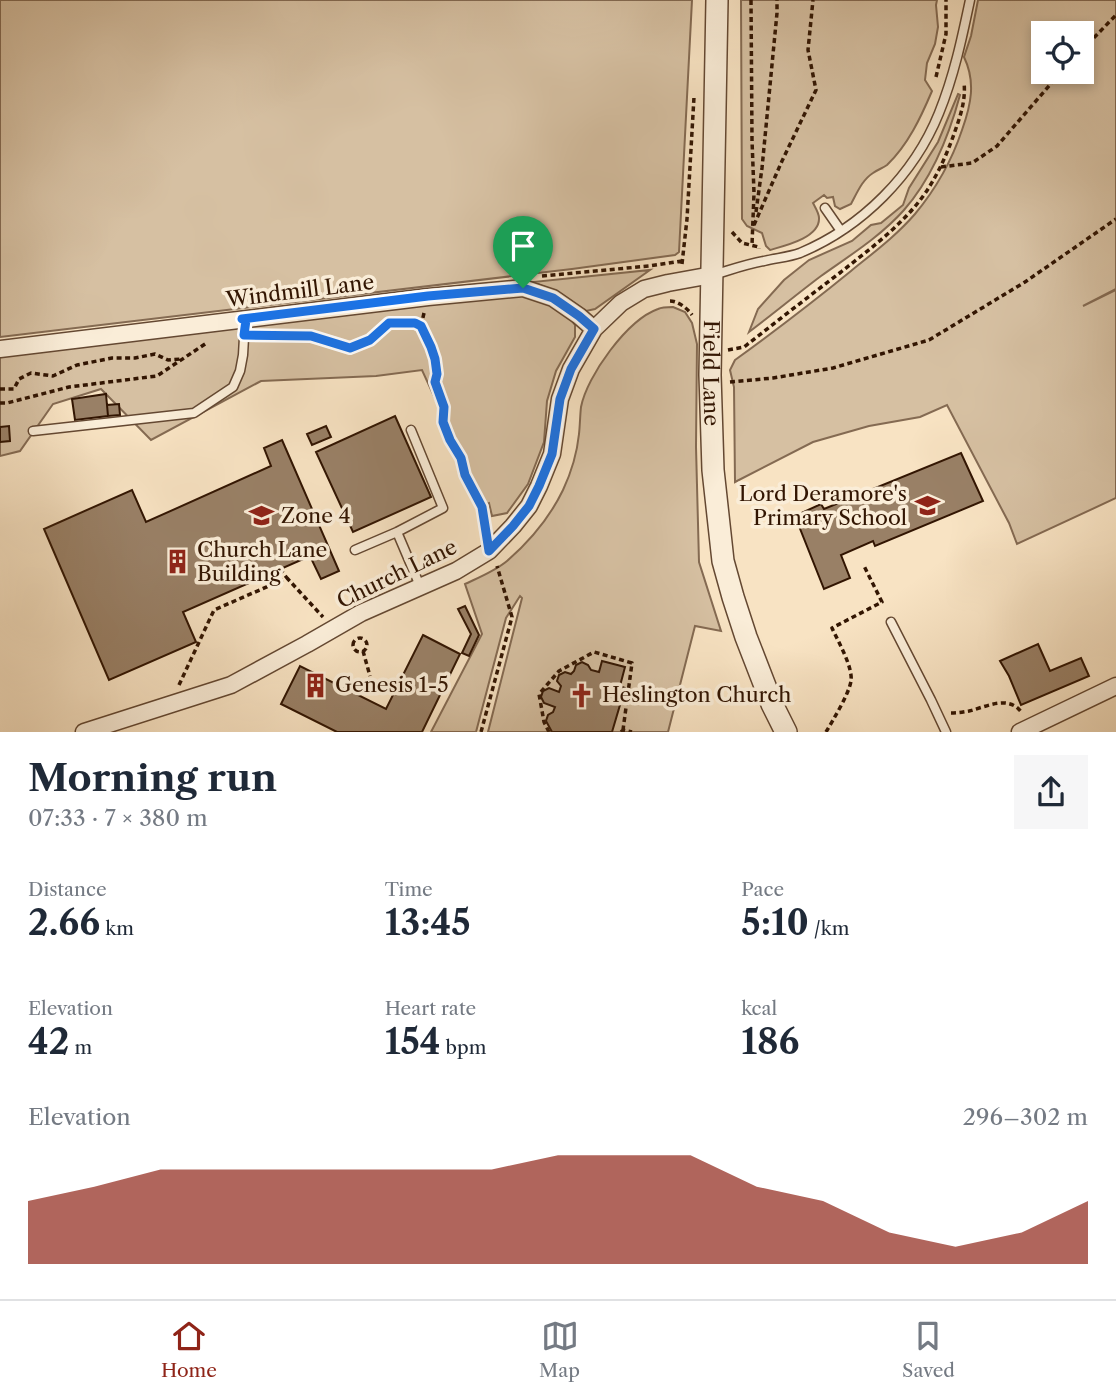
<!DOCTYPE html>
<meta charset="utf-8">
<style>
body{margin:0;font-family:"Libre Caslon Text",serif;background:#f6f6f7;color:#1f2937;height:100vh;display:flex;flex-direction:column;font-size:26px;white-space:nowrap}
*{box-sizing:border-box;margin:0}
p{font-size:23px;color:#747a83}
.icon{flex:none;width:38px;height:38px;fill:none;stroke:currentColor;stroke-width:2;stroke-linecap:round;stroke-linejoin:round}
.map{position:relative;height:732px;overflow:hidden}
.panel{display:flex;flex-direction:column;background:#fff;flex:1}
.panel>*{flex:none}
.tools{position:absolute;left:1031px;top:21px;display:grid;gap:14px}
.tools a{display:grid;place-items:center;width:63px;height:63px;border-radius:0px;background:#fff;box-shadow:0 4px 10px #0003;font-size:35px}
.pin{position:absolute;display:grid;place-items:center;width:60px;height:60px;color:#fff;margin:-72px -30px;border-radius:50% 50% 50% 0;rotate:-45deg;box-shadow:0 0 7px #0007}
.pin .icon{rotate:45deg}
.round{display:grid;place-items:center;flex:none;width:74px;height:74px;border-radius:0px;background:#f6f6f7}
.overview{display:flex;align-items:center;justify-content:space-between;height:119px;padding:0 28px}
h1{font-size:38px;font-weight:800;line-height:52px}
.figures{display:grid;grid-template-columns:repeat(3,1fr);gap:10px;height:119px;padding:7px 28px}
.figures div{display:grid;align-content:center}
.figures b{font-size:35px;font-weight:800}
.figures small{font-size:19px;font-weight:400}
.figures p{font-size:19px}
.chart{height:196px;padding:14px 28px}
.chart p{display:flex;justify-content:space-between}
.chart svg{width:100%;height:126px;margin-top:7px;fill:#8f2418;opacity:.7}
.tab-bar{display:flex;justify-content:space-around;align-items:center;height:98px;border-top:2px solid #e0e1e3;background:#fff;font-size:19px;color:#747a83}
.tab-bar a{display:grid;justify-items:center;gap:4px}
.tab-bar .on{color:#8f2418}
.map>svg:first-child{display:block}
.green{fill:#d6c0a2;stroke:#846a52;stroke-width:2;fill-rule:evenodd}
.building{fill:#998066;stroke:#321502;stroke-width:2}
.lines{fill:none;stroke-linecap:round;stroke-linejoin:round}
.service-casing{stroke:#644832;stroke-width:11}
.minor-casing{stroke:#644832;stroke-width:19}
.tertiary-casing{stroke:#644832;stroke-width:24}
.path{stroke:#321502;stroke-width:3.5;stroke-dasharray:5 3.5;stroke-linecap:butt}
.service{stroke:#faedd8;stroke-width:8}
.minor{stroke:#faedd8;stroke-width:16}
.tertiary{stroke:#faedd8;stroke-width:21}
.route-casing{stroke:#fff;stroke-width:14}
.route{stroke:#1a73e8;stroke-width:9}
.labels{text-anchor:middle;stroke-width:7;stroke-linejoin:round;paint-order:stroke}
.street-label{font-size:21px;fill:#321502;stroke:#faedd8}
.poi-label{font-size:21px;fill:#321502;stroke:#faedd8;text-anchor:start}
</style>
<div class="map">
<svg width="1116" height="732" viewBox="0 0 1116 732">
<rect width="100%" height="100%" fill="#f8e3c3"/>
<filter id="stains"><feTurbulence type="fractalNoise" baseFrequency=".00286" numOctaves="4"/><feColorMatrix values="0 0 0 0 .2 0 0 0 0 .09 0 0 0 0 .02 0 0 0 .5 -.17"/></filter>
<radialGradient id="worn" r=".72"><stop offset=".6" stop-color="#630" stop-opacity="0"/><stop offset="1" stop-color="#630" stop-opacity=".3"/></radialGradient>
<path class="green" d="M0,0H692L679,252L675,255L572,269L0,337Z
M741,0H937L936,5L938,27L935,44L927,63L925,80L932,91C921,117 908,145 887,165C883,168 877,170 873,173C862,180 857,193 851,204L840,209L835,206L833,197L827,198L824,195L813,203C815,207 819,213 819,218C820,238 784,246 770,250L766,246L762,233L747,226L742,219Z
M978,0H1116V289L1083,306L1116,290V498L1017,544L1009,523L947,405L920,417L869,426L813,442L735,482L734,387L730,370L735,360C775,331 813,302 851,271C873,253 896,236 915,214C935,190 952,160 962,130C971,105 976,82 964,57L971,36ZM1043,33H1082V72H1043Z
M958,94L960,95C949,136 932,178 904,210C881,236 849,256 821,276C797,294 773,314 749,332L758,309L784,280L809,260L852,241L871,225L881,223L903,205L909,188L938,142Z
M650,270L595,309L586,311L561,294L533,282Z
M523,289L568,316L575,325V337L556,371L547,401L544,442L528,484L507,513L492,516L489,503L484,505L422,370L376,376L261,381L151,440L101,389L53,404L20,451L0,456V351Z
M673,307L685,312L692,323L697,344L696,447L699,562L721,631L695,626L668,732H488L522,598L520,596L506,618L476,732H431L482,634L465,584C480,577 495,571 507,561C530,541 550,517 563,490C571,473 577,453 579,434C580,425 580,416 581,407C587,376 627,320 658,309C662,307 669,307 673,307Z"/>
<path class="building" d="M106,394L108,416L75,420L72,399Z
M119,404L120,415L108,416L107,405Z
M395,416L431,497L353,532L316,452Z
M9,426L10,441L0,442V427Z
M326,426L331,437L312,445L307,434Z
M282,440L339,571L321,579L310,556L183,612L196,642L109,680L44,529L132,490L146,522L271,466L264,448Z
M961,453L983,501L875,546L873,541L841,555L850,578L824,589L795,516L821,504L824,509Z
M465,606L479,635L469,656L462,653L471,634L458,609Z
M423,635L460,654L422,732H337L281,704L300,666L386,709Z
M1038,644L1050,671L1081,658L1089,676L1021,705L1009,676L1000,661Z
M602,661L625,667L620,686L625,688L612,732H552L546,721L548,715L553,712L555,707L544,703L541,697L543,691L549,688L559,692L561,686L557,681L559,675L565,672L571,674L574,671L576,665L582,662L588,665L591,670L599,672Z"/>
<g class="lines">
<defs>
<path id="service" d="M825,208L841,231
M713,275C730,270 747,264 764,261C776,258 789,257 800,253C862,227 914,175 939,113C954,76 962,38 970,0
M33,431L194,413L233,387L240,371L243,355L245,320
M397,532L420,586
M355,550L397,532L443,508L411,430
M891,622L931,700L946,732"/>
<path id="minor" d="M0,349L428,297L523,288L553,298L579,316L594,329
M84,732L231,685L307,644L361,613L456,571L489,551L513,526L529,506L539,486L552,454L560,399L571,369L594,329L621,303L644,289L668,283L712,275
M1020,732L1116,686"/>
<g id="tertiary">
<path id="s1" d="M717,0L710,375L713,470L723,561L733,597L746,637L772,704L786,732"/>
</g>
</defs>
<use href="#service" class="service-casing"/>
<use href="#minor" class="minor-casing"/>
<use href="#tertiary" class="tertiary-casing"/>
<path class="path" d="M751,0L752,140L754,193L752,245
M1082,50L1116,15
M936,77L946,34V0
M941,167L972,163L997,146L1061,72
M756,212L762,168L777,13V0
M754,225L782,161L816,90L808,50L813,0
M732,232L742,243L759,247V249
M682,264L687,219L694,97
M542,276L649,266L682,261
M670,301C678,301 687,308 692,315
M424,313L421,326L435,359L437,374L435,382L444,407L443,422L450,440L461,458L465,475L483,507L485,532
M266,336H311L350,348L370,340L389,323H415L421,326
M728,350L744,347C776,322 808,297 841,272C871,248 904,224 926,192C938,174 947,154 954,134C960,117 966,101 964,82
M730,382L773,378L833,368L929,340L1025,282L1116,219
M0,389H14L19,379L31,373L53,376L77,365L112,358H135L155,354L168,360L181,359
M0,403H7L69,387L157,376L208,342
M280,569L287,578
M353 645a7 7 0 1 1 14 0a7 7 0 1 1-14 0Z
M363,651L370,676
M179,685L214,610L287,578L323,617
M951,713C957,713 963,712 969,711C986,707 1009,694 1022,713
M481,732L512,617L497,566
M549,732L544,722L539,694L559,671L594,652L632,663L623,730
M621,732L623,730L632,732
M826,732C833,720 849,694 851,681C853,667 838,641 832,628L882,602L864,566"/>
<use href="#service" class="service"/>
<use href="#minor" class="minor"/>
<use href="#tertiary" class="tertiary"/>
</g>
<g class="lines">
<defs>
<path id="route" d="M523,288L553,298L579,316L594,329L571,369L560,399L552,454L539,486L529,506L513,526L489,551L482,507L465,475L461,458L450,440L443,422L444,407L435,382L437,374L435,359L431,347L421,326L415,323H389L370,340L350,348L311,336L244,335L246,320L242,319L428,296Z"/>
</defs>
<use href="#route" class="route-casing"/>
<use href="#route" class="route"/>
</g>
<defs>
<symbol id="school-bare" viewBox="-9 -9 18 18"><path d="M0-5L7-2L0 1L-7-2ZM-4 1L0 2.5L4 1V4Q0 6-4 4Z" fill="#8f2418" stroke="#faedd8" stroke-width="2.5" paint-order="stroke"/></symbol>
<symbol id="university-bare" viewBox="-9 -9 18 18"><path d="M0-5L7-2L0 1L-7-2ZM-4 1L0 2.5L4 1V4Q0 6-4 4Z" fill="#8f2418" stroke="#faedd8" stroke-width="2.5" paint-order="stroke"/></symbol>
<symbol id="building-bare" viewBox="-9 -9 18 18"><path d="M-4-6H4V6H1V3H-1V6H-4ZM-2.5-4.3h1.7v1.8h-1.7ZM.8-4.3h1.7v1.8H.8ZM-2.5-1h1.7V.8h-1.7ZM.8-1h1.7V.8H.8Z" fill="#8f2418" stroke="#faedd8" stroke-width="2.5" paint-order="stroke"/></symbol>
<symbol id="church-bare" viewBox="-9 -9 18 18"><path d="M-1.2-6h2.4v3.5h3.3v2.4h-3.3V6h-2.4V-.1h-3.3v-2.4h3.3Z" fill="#8f2418" stroke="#faedd8" stroke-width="2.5" paint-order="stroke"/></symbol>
</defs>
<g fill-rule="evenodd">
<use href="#school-bare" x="910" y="488" width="35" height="35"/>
<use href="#university-bare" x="244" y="498" width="35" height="35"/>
<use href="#building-bare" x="160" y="544" width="35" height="35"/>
<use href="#building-bare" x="298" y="668" width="35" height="35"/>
<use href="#church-bare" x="564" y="678" width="35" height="35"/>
</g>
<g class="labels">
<g class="street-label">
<text transform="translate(300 291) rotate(-7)" y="7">Windmill Lane</text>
<text dy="7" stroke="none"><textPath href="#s1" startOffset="373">Field Lane</textPath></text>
<text transform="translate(397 574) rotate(-26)" y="7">Church Lane</text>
</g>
<g class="poi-label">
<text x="907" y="501" text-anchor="end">Lord Deramore's<tspan x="907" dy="24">Primary School</tspan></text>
<text x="281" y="523">Zone 4</text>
<text x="197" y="557">Church Lane<tspan x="197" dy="24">Building</tspan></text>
<text x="335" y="692">Genesis 1-5</text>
<text x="602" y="702">Heslington Church</text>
</g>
</g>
<rect width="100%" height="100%" filter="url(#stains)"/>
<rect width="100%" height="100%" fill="url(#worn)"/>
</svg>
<div class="tools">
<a><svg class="icon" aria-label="locate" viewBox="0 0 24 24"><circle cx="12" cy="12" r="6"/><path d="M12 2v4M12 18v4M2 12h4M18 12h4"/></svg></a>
</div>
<div class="pin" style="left:523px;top:288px;background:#1e9e55"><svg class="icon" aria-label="arrive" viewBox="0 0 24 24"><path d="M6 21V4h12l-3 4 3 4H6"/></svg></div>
</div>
<section class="panel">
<div class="overview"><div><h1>Morning run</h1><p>07:33 · 7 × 380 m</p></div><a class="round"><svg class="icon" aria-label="share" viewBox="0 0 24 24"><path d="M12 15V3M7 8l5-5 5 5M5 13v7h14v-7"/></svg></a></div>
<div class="figures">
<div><p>Distance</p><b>2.66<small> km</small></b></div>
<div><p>Time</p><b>13:45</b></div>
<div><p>Pace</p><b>5:10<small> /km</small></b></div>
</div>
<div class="figures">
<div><p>Elevation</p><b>42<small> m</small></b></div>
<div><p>Heart rate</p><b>154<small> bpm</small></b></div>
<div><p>kcal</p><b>186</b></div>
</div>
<div class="chart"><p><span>Elevation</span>296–302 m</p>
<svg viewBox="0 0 160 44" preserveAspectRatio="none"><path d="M0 44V22L10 17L20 11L30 11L40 11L50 11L60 11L70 11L80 6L90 6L100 6L110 17L120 22L130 33L140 38L150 33L160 22V44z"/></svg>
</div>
</section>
<nav class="tab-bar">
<a class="on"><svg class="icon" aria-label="home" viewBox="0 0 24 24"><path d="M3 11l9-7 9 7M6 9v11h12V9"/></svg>Home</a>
<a><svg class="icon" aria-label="map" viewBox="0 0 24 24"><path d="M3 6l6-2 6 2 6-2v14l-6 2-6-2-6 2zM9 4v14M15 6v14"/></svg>Map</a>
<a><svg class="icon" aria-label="saved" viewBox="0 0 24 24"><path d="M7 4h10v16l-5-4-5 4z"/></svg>Saved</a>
</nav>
